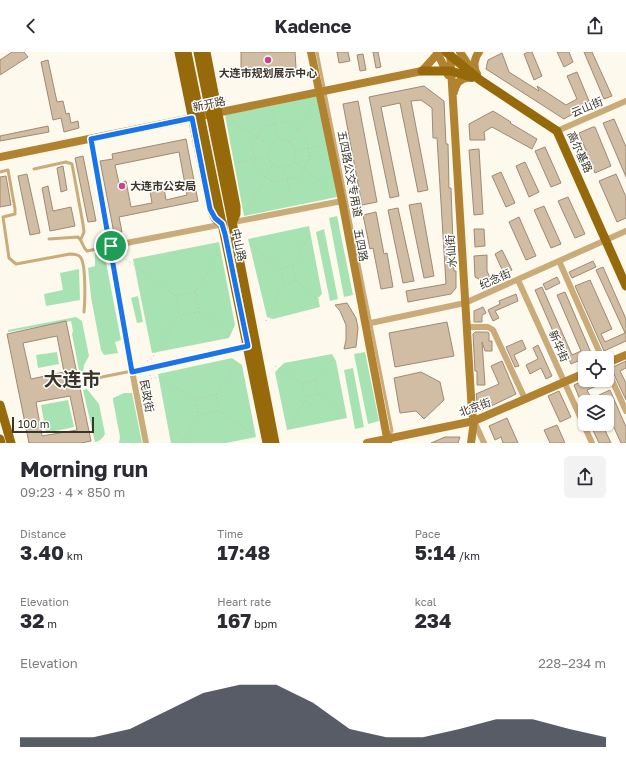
<!DOCTYPE html>
<meta charset="utf-8">
<style>
body{margin:0;font-family:"Golos Text","Noto Sans SC",sans-serif;background:#f2f2f3;color:#2b2b33;height:100vh;display:flex;flex-direction:column;font-size:15px;white-space:nowrap}
*{box-sizing:border-box;margin:0}
p{font-size:13px;color:#7c7c81}
.icon{flex:none;width:22px;height:22px;fill:none;stroke:currentColor;stroke-width:2;stroke-linecap:round;stroke-linejoin:round}
.map{position:relative;height:391px;overflow:hidden}
.panel{display:flex;flex-direction:column;background:#fff;flex:1}
.panel>*{flex:none}
.buttons{position:absolute;left:578px;top:299px;display:grid;gap:8px}
.buttons a{display:grid;place-items:center;width:36px;height:36px;border-radius:6px;background:#fff;box-shadow:0 1px 3px #0004;font-size:20px}
.scale{position:absolute;left:12px;bottom:10px;width:82px;box-sizing:border-box;padding-left:4px;border:2px solid #393529;border-top:0;font-size:11px;line-height:14px;white-space:nowrap;color:#393529;-webkit-text-stroke:3px #fff;paint-order:stroke}
.pin{position:absolute;display:grid;place-items:center;width:34px;height:34px;color:#fff;margin:-17px;border:2px solid #fff;border-radius:50%;box-shadow:0 1px 4px #0007}
.round{display:grid;place-items:center;flex:none;width:42px;height:42px;border-radius:6px;background:#f2f2f3}
.summary{display:flex;align-items:center;justify-content:space-between;height:68px;padding:0 20px}
h1{font-size:22px;font-weight:700;line-height:30px}
.metrics{display:grid;grid-template-columns:repeat(3,1fr);gap:6px;height:68px;padding:4px 20px}
.metrics div{display:grid;align-content:center}
.metrics b{font-size:20px;font-weight:700}
.metrics small{font-size:11px;font-weight:400}
.metrics p{font-size:11px}
.chart{height:112px;padding:8px 20px}
.chart p{display:flex;justify-content:space-between}
.chart svg{width:100%;height:72px;margin-top:4px;fill:#111827;opacity:.7}
header{display:flex;justify-content:space-between;align-items:center;height:52px;padding:0 20px;background:#fff;font-size:18px;font-weight:700}
.map>svg:first-child{display:block}
.green{fill:#a7e3b2}
.building{fill:#d1bca4;stroke:#9f8a73;fill-rule:evenodd}
.lines{fill:none;stroke-linecap:round;stroke-linejoin:round}
.path{stroke:#c2beb2;stroke-width:1;stroke-dasharray:1 3;stroke-linecap:butt}
.lane{stroke:#caab7a;stroke-width:3}
.street{stroke:#caab7a;stroke-width:6}
.secondary{stroke:#b18331;stroke-width:8}
.primary{stroke:#966a0b;stroke-width:9}
.route-casing{stroke:#fff;stroke-width:8}
.route{stroke:#1a73e8;stroke-width:5}
.poi-dot{fill:#c94486;stroke:#fff;stroke-width:1.5}
.labels{text-anchor:middle;stroke-width:3;stroke-linejoin:round;paint-order:stroke}
.poi-label{font-size:11px;font-weight:bold;fill:#393529;stroke:#fff}
.street-label{font-size:11px;fill:#393529;stroke:#fff}
.town-label{font-size:19px;font-weight:bold;fill:#393529;stroke:#fff}
</style>
<header><svg class="icon" aria-label="back" viewBox="0 0 24 24"><path d="M15 5l-7 7 7 7"/></svg>Kadence<svg class="icon" aria-label="share" viewBox="0 0 24 24"><path d="M12 15V3M7 8l5-5 5 5M5 13v7h14v-7"/></svg></header>
<div class="map">
<svg width="626" height="391" viewBox="0 0 626 391">
<rect width="100%" height="100%" fill="#fdf9ed"/>
<path class="green" d="M318,44L337,145L244,164L225,63Z
M337,164L353,243L344,245L329,166Z
M309,174L322,242L318,246L320,255L273,267L267,265L248,187Z
M324,177L338,247L330,249L316,180Z
M219,190L235,273L229,286L152,301L133,207Z
M104,200L121,288L115,290L118,301L104,303L101,298L91,245L88,216L95,214V201Z
M79,217L80,248L46,254L44,242L63,238L60,221Z
M138,244L143,270L137,271L131,246Z
M76,265L82,269L89,304L84,313L83,320L79,318L72,282L73,279L71,269L8,280V278Z
M57,300L59,312L38,316L36,303Z
M365,300L379,369L368,372L354,302Z
M332,302L336,309L347,366L287,378L275,320L284,311Z
M232,306L242,313L256,385L226,391H171L158,322Z
M353,316L364,375L355,377L344,318Z
M87,337L99,352L105,382C103,386 100,389 95,390L83,338Z
M124,341H132L142,391H119L120,385L113,348V346Z
M68,348L74,375L46,381L41,353Z"/>
<path class="building" d="M12,0H24L28,5L0,23V8Z
M241,0H295L296,16L247,26L249,16L241,17Z
M337,0H348L350,9L339,11Z
M373,0H378L381,15L376,16Z
M528,0H532L542,24L534,28L524,2Z
M557,0H569L573,10L564,15Z
M584,0H592L612,44L604,47Z
M502,1L509,20L539,39L537,34L566,53L577,47L567,24L577,20L589,49L585,51L587,54L564,67L486,17L488,8Z
M363,2L366,18L360,19L357,3Z
M48,8L57,50L63,49L66,62L69,61L71,71L78,69L79,76L64,80L61,66L53,68L41,10Z
M424,34L444,49L446,92H448L449,136H451L454,219H456V236L451,242L408,250L406,239L446,232L437,86H433L432,56L421,48L411,49L428,138L418,140L400,51L381,55L399,144L390,146L369,45Z
M358,49L377,150L362,153L343,52Z
M493,59L511,70L510,71L537,87L532,97L492,75L484,80L485,88H470L469,72Z
M614,67L626,95V125L603,71Z
M48,74L49,80L0,89V84Z
M593,75H595L611,114L595,121L579,81Z
M186,87L198,149L119,165L122,180L114,181L100,109L113,107L112,102ZM179,100L187,143L166,148L164,136L150,139L152,151L131,155L126,129L119,131L115,113Z
M545,95L561,131L551,135L535,99Z
M479,97L483,162L474,163L469,98Z
M83,104L96,169L88,170L75,106Z
M525,110L539,140L529,145L516,114Z
M63,114L67,138L61,140L57,116Z
M501,120L515,151L506,155L492,124Z
M27,122L40,181L30,183L18,124Z
M616,122L626,145V166L617,170L599,129Z
M6,124L11,153L0,155V125Z
M48,134L53,159L71,155L75,174L50,179L42,136Z
M568,145L585,182L575,186L558,149Z
M421,151L434,224L424,226L409,153Z
M544,154L561,192L551,196L534,158Z
M398,156L414,229L403,231L388,158Z
M376,160L384,202L387,201L393,235L381,237L373,196L370,197L363,163Z
M519,165L536,204L526,208L509,170Z
M474,177H484L485,194L475,195Z
M502,198L512,218L504,222L495,202Z
M487,203V219L490,226L482,229L475,225L474,204Z
M593,209L596,215L572,226L569,220Z
M603,215L626,267V289L604,299L575,234L590,228L612,277L601,282L605,290L625,281L596,218Z
M557,225L560,231L546,238L543,232Z
M542,235L572,303L581,299L557,243L565,240L592,303L571,312L565,299L562,300L535,238Z
M516,242L518,249L495,259L499,266L493,269L488,258L500,252L499,249Z
M347,251L356,266L358,276L357,286L356,295L344,297L346,288V273L340,259L335,253Z
M483,255L486,261L482,263V270H474V259Z
M66,269L91,389L81,391H29L7,282ZM57,284L64,320L31,327L23,291ZM70,344L77,378L42,384L36,350Z
M447,270L454,304L395,315L389,281Z
M475,280H487L489,281V289H492V299H485L482,290L485,333H477V319H475L473,282Z
M522,288L526,297L514,303L519,314L515,315L506,295Z
M538,293L552,324L546,327L541,316L530,322L526,313L538,307L533,296Z
M502,309L516,342L481,359L477,349L476,342L499,332L491,314Z
M626,309V316L620,319L626,331V348L611,316Z
M421,320L440,330L444,348L424,367L416,359L400,361L394,326Z
M584,328H607L608,329L587,338L593,350H585V360L574,333Z
M610,338L626,375V391H621L607,360V350H602L599,343Z
M559,339L571,365L560,370L548,344Z
M507,366L518,391H503L501,385L495,388L489,374Z
M590,372H602L611,391H599Z
M557,373L565,391H550L544,378Z
M445,385H460L458,391H431Z"/>
<g class="lines">
<path class="path" d="M272,58L279,87
M232,70L270,93
M287,70L305,82L310,105L299,125L273,130L256,119L252,95L263,74Z
M268 102a14 14 0 1 1 28 0a14 14 0 1 1-28 0Z
M290,90L314,52
M296,99L324,93
M239,110L267,105
M294,110L328,135
M285,117L290,141
M249,154L273,113
M251,192L280,215
M123,205L176,244L195,240
M293,213L310,181
M296,229L293,214L281,216L284,231L296,229L319,248
M176,244L179,263
M199,260L231,282
M266,269L284,231
M147,309L152,306L179,263L199,260L195,240L218,203
M275,314L302,331
M150,323L151,327L158,325L195,347L216,342L237,310
M316,327L334,306
M216,342L219,359
M318,342L315,328L302,331L306,346L318,342L342,361
M196,348L198,362
M289,377L306,346
M181,391L198,363L219,359L253,382"/>
<path class="lane" d="M317,0L392,379L388,385
M34,117L66,110L72,112L83,172L84,180L81,187
M0,120L8,118L15,157V162L3,165L9,206L16,212L70,202C74,202 79,202 81,206C86,214 85,250 84,260
M49,187L78,185C83,189 82,195 87,199L111,194
M97,326L132,319"/>
<path class="street" d="M557,79L626,49
M91,87L128,298L146,391
M111,194L342,149
M559,209L602,306
M518,228L592,391
M366,272L465,251L626,179
M467,275H488L493,278L525,347
M607,317L626,359
M132,319L248,294
M474,369L484,391"/>
<path class="secondary" d="M311,0L342,149L388,391
M437,0L448,23
M450,0L472,361L474,369L471,391
M460,0L473,20
M422,19L439,0
M477,22C473,15 474,6 479,0
M454,40C456,31 461,24 472,26
M0,105L422,19
M607,311L626,303
M367,391L474,369L585,321"/>
<path class="primary" d="M179,0L211,157L215,166L222,172
M187,0L267,391
M198,0L229,154L275,391
M206,0L236,154V162L233,169
M446,0L480,28L557,79L626,234
M422,19H451L471,25
M0,353L11,391
M0,387L1,391"/>
</g>
<g class="lines">
<defs>
<path id="route" d="M192,66L210,157L215,166L222,172L225,182L248,294L132,320L91,87Z"/>
</defs>
<use href="#route" class="route-casing"/>
<use href="#route" class="route"/>
</g>
<g class="poi-dot">
<circle cx="268" cy="8" r="4"/>
<circle cx="122" cy="134" r="4"/>
</g>
<g class="labels">
<g class="poi-label">
<text x="268" y="25">大连市规划展示中心</text>
<text x="130" y="138" text-anchor="start">大连市公安局</text>
</g>
<g class="street-label">
<text transform="translate(209 52) rotate(-12)" y="4">新开路</text>
<text transform="translate(587 55) rotate(-23)" y="4">云山街</text>
<text transform="translate(580 100) rotate(65)" y="4">高尔基路</text>
<text transform="translate(350 122) rotate(79)" y="4">五四路公交专用道</text>
<text transform="translate(239 193) rotate(77)" y="4">中山路</text>
<text transform="translate(361 193) rotate(79)" y="4">五四路</text>
<text transform="translate(451 199) rotate(-94)" y="4">水仙街</text>
<text transform="translate(495 227) rotate(-24)" y="4">纪念街</text>
<text transform="translate(559 294) rotate(66)" y="4">新华街</text>
<text transform="translate(147 344) rotate(79)" y="4">民政街</text>
<text transform="translate(475 355) rotate(-20)" y="4">北京街</text>
</g>
<g class="town-label">
<text x="72" y="334">大连市</text>
</g>
</g>
</svg>
<div class="buttons">
<a><svg class="icon" aria-label="locate" viewBox="0 0 24 24"><circle cx="12" cy="12" r="6"/><path d="M12 2v4M12 18v4M2 12h4M18 12h4"/></svg></a>
<a><svg class="icon" aria-label="layers" viewBox="0 0 24 24"><path d="M12 4l9 5-9 5-9-5zM3 14l9 5 9-5"/></svg></a>
</div>
<div class="scale">100 m</div>
<div class="pin" style="left:111px;top:194px;background:#1e9e55"><svg class="icon" aria-label="arrive" viewBox="0 0 24 24"><path d="M6 21V4h12l-3 4 3 4H6"/></svg></div>
</div>
<section class="panel">
<div class="summary"><div><h1>Morning run</h1><p>09:23 · 4 × 850 m</p></div><a class="round"><svg class="icon" aria-label="share" viewBox="0 0 24 24"><path d="M12 15V3M7 8l5-5 5 5M5 13v7h14v-7"/></svg></a></div>
<div class="metrics">
<div><p>Distance</p><b>3.40<small> km</small></b></div>
<div><p>Time</p><b>17:48</b></div>
<div><p>Pace</p><b>5:14<small> /km</small></b></div>
</div>
<div class="metrics">
<div><p>Elevation</p><b>32<small> m</small></b></div>
<div><p>Heart rate</p><b>167<small> bpm</small></b></div>
<div><p>kcal</p><b>234</b></div>
</div>
<div class="chart"><p><span>Elevation</span>228–234 m</p>
<svg viewBox="0 0 160 44" preserveAspectRatio="none"><path d="M0 44V38L10 38L20 38L30 33L40 22L50 11L60 6L70 6L80 17L90 33L100 38L110 38L120 33L130 27L140 27L150 33L160 38V44z"/></svg>
</div>
</section>
